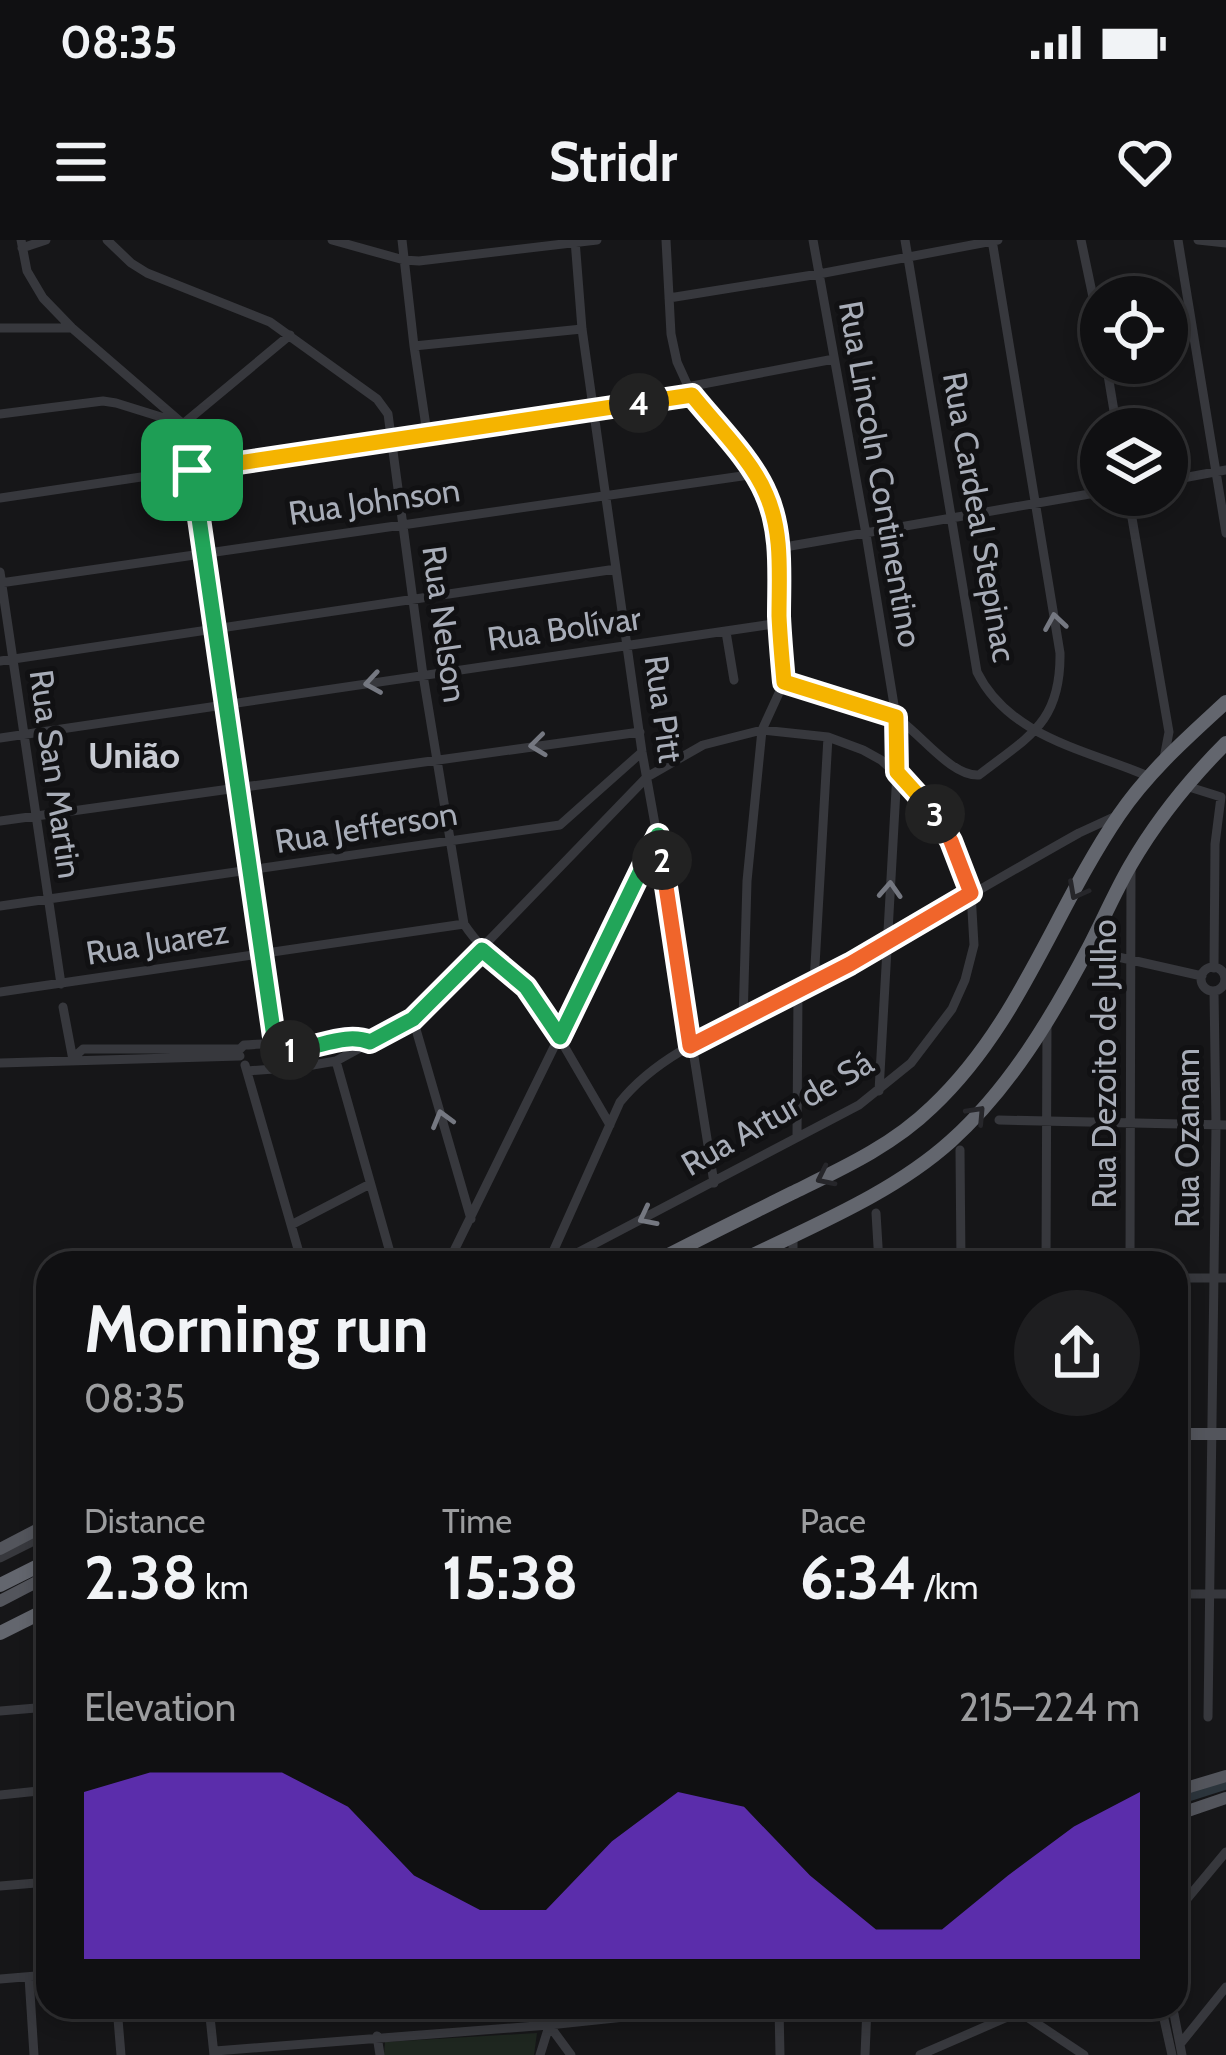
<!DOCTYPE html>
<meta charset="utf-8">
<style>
body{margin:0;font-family:Cabin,sans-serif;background:#1e1e20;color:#f1f3f6;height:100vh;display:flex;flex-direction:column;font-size:45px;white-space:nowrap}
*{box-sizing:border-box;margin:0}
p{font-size:39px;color:#9c9d9f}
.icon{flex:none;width:66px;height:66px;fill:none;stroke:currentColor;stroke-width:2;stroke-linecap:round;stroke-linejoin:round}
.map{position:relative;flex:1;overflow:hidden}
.details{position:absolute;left:36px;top:1011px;width:1152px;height:768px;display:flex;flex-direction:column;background:#101012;border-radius:36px;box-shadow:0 6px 18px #0003,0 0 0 3px #303032}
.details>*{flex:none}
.fabs{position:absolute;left:1080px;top:36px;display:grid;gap:24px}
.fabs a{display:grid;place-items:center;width:108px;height:108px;border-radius:50%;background:#101012;box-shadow:0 6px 18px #0003,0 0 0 3px #303032;font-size:60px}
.pin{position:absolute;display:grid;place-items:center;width:102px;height:102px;color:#fff;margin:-51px;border-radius:24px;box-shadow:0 6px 18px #0006}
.km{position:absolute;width:60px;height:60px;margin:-30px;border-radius:50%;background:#222;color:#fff;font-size:33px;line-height:60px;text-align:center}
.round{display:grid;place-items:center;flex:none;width:126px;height:126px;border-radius:63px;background:#1e1e20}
.overview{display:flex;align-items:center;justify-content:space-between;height:204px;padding:0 48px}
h1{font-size:66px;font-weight:700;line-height:90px}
.stats{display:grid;grid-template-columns:repeat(3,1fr);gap:18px;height:204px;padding:12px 48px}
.stats div{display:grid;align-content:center}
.stats b{font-size:60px;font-weight:700}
.stats small{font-size:33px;font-weight:400}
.stats p{font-size:33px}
.chart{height:336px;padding:24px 48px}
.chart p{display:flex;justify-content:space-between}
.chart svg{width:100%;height:216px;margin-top:12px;fill:#7c3aed;opacity:.7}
.status{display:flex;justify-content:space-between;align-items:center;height:84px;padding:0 60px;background:#101012;direction:ltr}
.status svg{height:33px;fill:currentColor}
header{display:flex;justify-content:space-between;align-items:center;height:156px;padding:0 48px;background:#101012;font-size:54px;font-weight:700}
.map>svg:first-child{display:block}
.green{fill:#1e261f}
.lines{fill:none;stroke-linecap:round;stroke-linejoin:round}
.canal{stroke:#2c353c;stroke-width:9}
.minor{stroke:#37383d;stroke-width:9}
.major{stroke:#53555c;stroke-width:12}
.highway{stroke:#63666e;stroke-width:14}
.oneway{stroke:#757881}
.oneway2{stroke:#26262a}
.split-1-casing{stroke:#fff;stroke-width:24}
.split-2-casing{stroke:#fff;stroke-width:24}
.split-3-casing{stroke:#fff;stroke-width:24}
.split-4-casing{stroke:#fff;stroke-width:24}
.split-5-casing{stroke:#fff;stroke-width:24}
.split-1{stroke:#22a559;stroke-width:15}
.split-2{stroke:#22a559;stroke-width:15}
.split-3{stroke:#f0652b;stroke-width:15}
.split-4{stroke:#f5b400;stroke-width:15}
.split-5{stroke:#f5b400;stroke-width:15}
.labels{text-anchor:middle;stroke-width:10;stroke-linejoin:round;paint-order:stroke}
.street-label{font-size:33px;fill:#a8adb8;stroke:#111113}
.neighbourhood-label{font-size:36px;font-weight:bold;fill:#c9ccd4;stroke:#111113}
</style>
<div class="status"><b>08:35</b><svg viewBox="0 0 49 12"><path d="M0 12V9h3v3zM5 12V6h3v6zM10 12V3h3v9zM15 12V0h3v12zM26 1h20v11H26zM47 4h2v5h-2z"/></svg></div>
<header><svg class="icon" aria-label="menu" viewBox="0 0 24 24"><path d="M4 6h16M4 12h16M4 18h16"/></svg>Stridr<svg class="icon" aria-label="heart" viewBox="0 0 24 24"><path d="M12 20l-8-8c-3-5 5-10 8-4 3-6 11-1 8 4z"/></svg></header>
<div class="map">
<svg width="1226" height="1815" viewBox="0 0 1226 1815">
<rect width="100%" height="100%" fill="#161618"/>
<path class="green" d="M537,1793L534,1815H384L385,1802Z"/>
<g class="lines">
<path class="canal" d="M1176,1561L1226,1545"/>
<path class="minor" d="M21,0L27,31L43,58L72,88L183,184
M107,0L131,23L147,33L270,82L377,159L388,174L423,435L464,684C485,716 516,735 539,763L610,885
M332,0L404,20L419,21L597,0
M402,0L414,106L427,193
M575,0L582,89L642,512L674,690L714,943
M666,0L671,94L677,122L692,155L765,250L774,275L779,308L784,442L762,490L747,641L743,781
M813,0L866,294L896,477L897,532L879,851
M905,0L977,432C1009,497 1087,510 1148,536
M1081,0L1101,95
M1178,0L1226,293
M1198,0L1226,3
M22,8L46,0
M669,58L819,34L998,0
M0,88H72
M414,106L582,89
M1106,123L1117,189
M687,147L834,119
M0,174L103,161L116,163L177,182
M183,184L205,313L275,804
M183,184L290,95
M1167,241L1226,230
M1128,255L1169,492L1164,518
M0,258L692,155
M779,308L1101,252
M0,332L61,744
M0,343L756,234
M726,392L734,440
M0,421L616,329
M784,442C819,452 872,461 902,482C923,497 953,537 979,535C1029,496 1061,483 1060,413L992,0
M0,498L780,383
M1186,546L1221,557
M0,581L640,492
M0,666L560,585L642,512
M1087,710L1202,736
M1201 739a12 12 0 1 1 24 0a12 12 0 1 1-24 0Z
M1214,728L1215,604L1221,557
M814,743L828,497
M0,752L464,684
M63,767L73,820
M413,779L471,979
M73,818L83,809H240L244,805C254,805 265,803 274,804C285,806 291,811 303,809C326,806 349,793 371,802
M336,821L393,1023
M0,823L240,816
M245,825L302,1023
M247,831L301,827L336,821L413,779L647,537L703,505L762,490L828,497L863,510L881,520L925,560L939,580L951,601L971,653L974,705L965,740L952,769L911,823L859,865L558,1023
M999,880L1226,885
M797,897L798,752
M960,910L961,1023
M876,973L879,1023
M291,985L370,944
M448,1023L658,595
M548,1023L620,862C664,807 739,784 799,752C894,701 986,645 1079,593L1116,576
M793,1023V995
M1046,1023L1047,782
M1130,1023L1131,630
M1176,1038H1226
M0,1318L48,1294
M1176,1354H1226
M0,1471L48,1467
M1208,1477L1216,885L1214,751
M0,1555L48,1550
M0,1646L48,1642
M1176,1672L1226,1612
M29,1737L34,1815
M0,1739L48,1735
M117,1767L121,1815
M209,1767L214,1815
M542,1767L549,1785L571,1815
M779,1767L780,1815
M1012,1767L1084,1815
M1157,1767L1164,1779L1172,1815
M1170,1767L1174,1774L1182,1815
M377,1796L380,1815
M1181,1803L1226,1747
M215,1811L549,1785L719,1767
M540,1815L549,1786
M865,1815L867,1767
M920,1815L1019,1772L1022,1767"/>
<path class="major" d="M1176,1194H1226
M0,1309L48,1284
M0,1361L48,1336
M1176,1551L1226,1536
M1176,1575L1226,1558"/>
<path class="highway" d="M653,1023C699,999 746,976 792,953C841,929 892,906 932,867C1020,784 1053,672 1119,575C1149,531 1187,498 1226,462
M737,1023C809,987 891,955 951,901C1010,848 1052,777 1089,707C1103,680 1115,652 1130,626C1156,581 1190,539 1226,503
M0,1345L48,1321
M0,1393L48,1369"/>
</g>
<defs><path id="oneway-chevron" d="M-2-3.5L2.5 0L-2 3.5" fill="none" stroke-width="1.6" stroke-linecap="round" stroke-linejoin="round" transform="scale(3)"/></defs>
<g class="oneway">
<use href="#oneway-chevron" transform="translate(1055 382) rotate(-99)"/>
<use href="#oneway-chevron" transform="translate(373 443) rotate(171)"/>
<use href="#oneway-chevron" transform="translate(538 505) rotate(173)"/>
<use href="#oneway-chevron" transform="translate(890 650) rotate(-87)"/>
<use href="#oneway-chevron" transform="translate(442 879) rotate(-106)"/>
<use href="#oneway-chevron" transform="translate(647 977) rotate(153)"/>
</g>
<g class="oneway2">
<use href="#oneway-chevron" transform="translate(1077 651) rotate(118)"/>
<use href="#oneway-chevron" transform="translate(977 874) rotate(-47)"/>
<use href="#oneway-chevron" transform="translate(825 937) rotate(154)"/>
</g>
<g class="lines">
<defs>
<path id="split-1" d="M192,230L275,804L290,810"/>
<path id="split-2" d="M290,810C317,809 345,792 370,802L413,779L482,710L526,747L560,797L658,595L662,620"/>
<path id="split-3" d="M662,620L690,806L850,724L971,653L951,601L935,574"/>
<path id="split-4" d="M639,163L692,155C716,185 752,220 766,254C783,292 779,335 779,376C780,398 782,420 784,442L896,477L897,532L935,574"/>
<path id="split-5" d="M192,230L639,163"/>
</defs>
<use href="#split-1" class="split-1-casing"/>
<use href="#split-2" class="split-2-casing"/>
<use href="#split-3" class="split-3-casing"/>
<use href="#split-4" class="split-4-casing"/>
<use href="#split-5" class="split-5-casing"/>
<use href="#split-1" class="split-1"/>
<use href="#split-2" class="split-2"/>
<use href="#split-3" class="split-3"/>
<use href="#split-4" class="split-4"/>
<use href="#split-5" class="split-5"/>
</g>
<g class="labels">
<g class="street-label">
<text transform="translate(881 234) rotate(80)" y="12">Rua Lincoln Continentino</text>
<text transform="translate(374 261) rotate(-8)" y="12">Rua Johnson</text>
<text transform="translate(980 277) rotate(80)" y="12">Rua Cardeal Stepinac</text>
<text transform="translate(445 384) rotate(82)" y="12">Rua Nelson</text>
<text transform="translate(564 388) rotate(-8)" y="12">Rua Bolívar</text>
<text transform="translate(664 469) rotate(82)" y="12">Rua Pitt</text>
<text transform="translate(56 534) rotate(82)" y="12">Rua San Martin</text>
<text transform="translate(366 587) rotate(-9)" y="12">Rua Jefferson</text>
<text transform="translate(157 702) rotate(-9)" y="12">Rua Juarez</text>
<text transform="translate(1104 824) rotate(-90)" y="12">Rua Dezoito de Julho</text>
<text transform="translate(777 873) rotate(-30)" y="12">Rua Artur de Sá</text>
<text transform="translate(1187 898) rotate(-90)" y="12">Rua Ozanam</text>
</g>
<g class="neighbourhood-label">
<text x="134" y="528">União</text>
</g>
</g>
</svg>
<div class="fabs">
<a><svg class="icon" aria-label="locate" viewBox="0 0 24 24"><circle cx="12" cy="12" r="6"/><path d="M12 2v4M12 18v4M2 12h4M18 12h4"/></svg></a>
<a><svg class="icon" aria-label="layers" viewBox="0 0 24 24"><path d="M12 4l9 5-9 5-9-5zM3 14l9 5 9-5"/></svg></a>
</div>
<div class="pin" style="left:192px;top:230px;background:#1e9e55"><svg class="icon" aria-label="arrive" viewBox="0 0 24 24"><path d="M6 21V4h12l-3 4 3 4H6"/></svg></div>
<b class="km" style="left:290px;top:810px">1</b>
<b class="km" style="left:662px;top:620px">2</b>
<b class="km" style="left:935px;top:574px">3</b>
<b class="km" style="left:639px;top:163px">4</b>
<section class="details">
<div class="overview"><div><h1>Morning run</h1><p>08:35</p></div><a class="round"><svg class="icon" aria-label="share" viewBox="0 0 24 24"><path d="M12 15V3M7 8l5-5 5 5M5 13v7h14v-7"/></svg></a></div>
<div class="stats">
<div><p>Distance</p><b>2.38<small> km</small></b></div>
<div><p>Time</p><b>15:38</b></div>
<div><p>Pace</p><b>6:34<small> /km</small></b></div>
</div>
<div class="chart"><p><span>Elevation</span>215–224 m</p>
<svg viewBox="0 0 160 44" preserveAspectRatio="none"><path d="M0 44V10L10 6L20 6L30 6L40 13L50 27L60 34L70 34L80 20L90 10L100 13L110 27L120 38L130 38L140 27L150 17L160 10V44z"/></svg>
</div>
</section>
</div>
